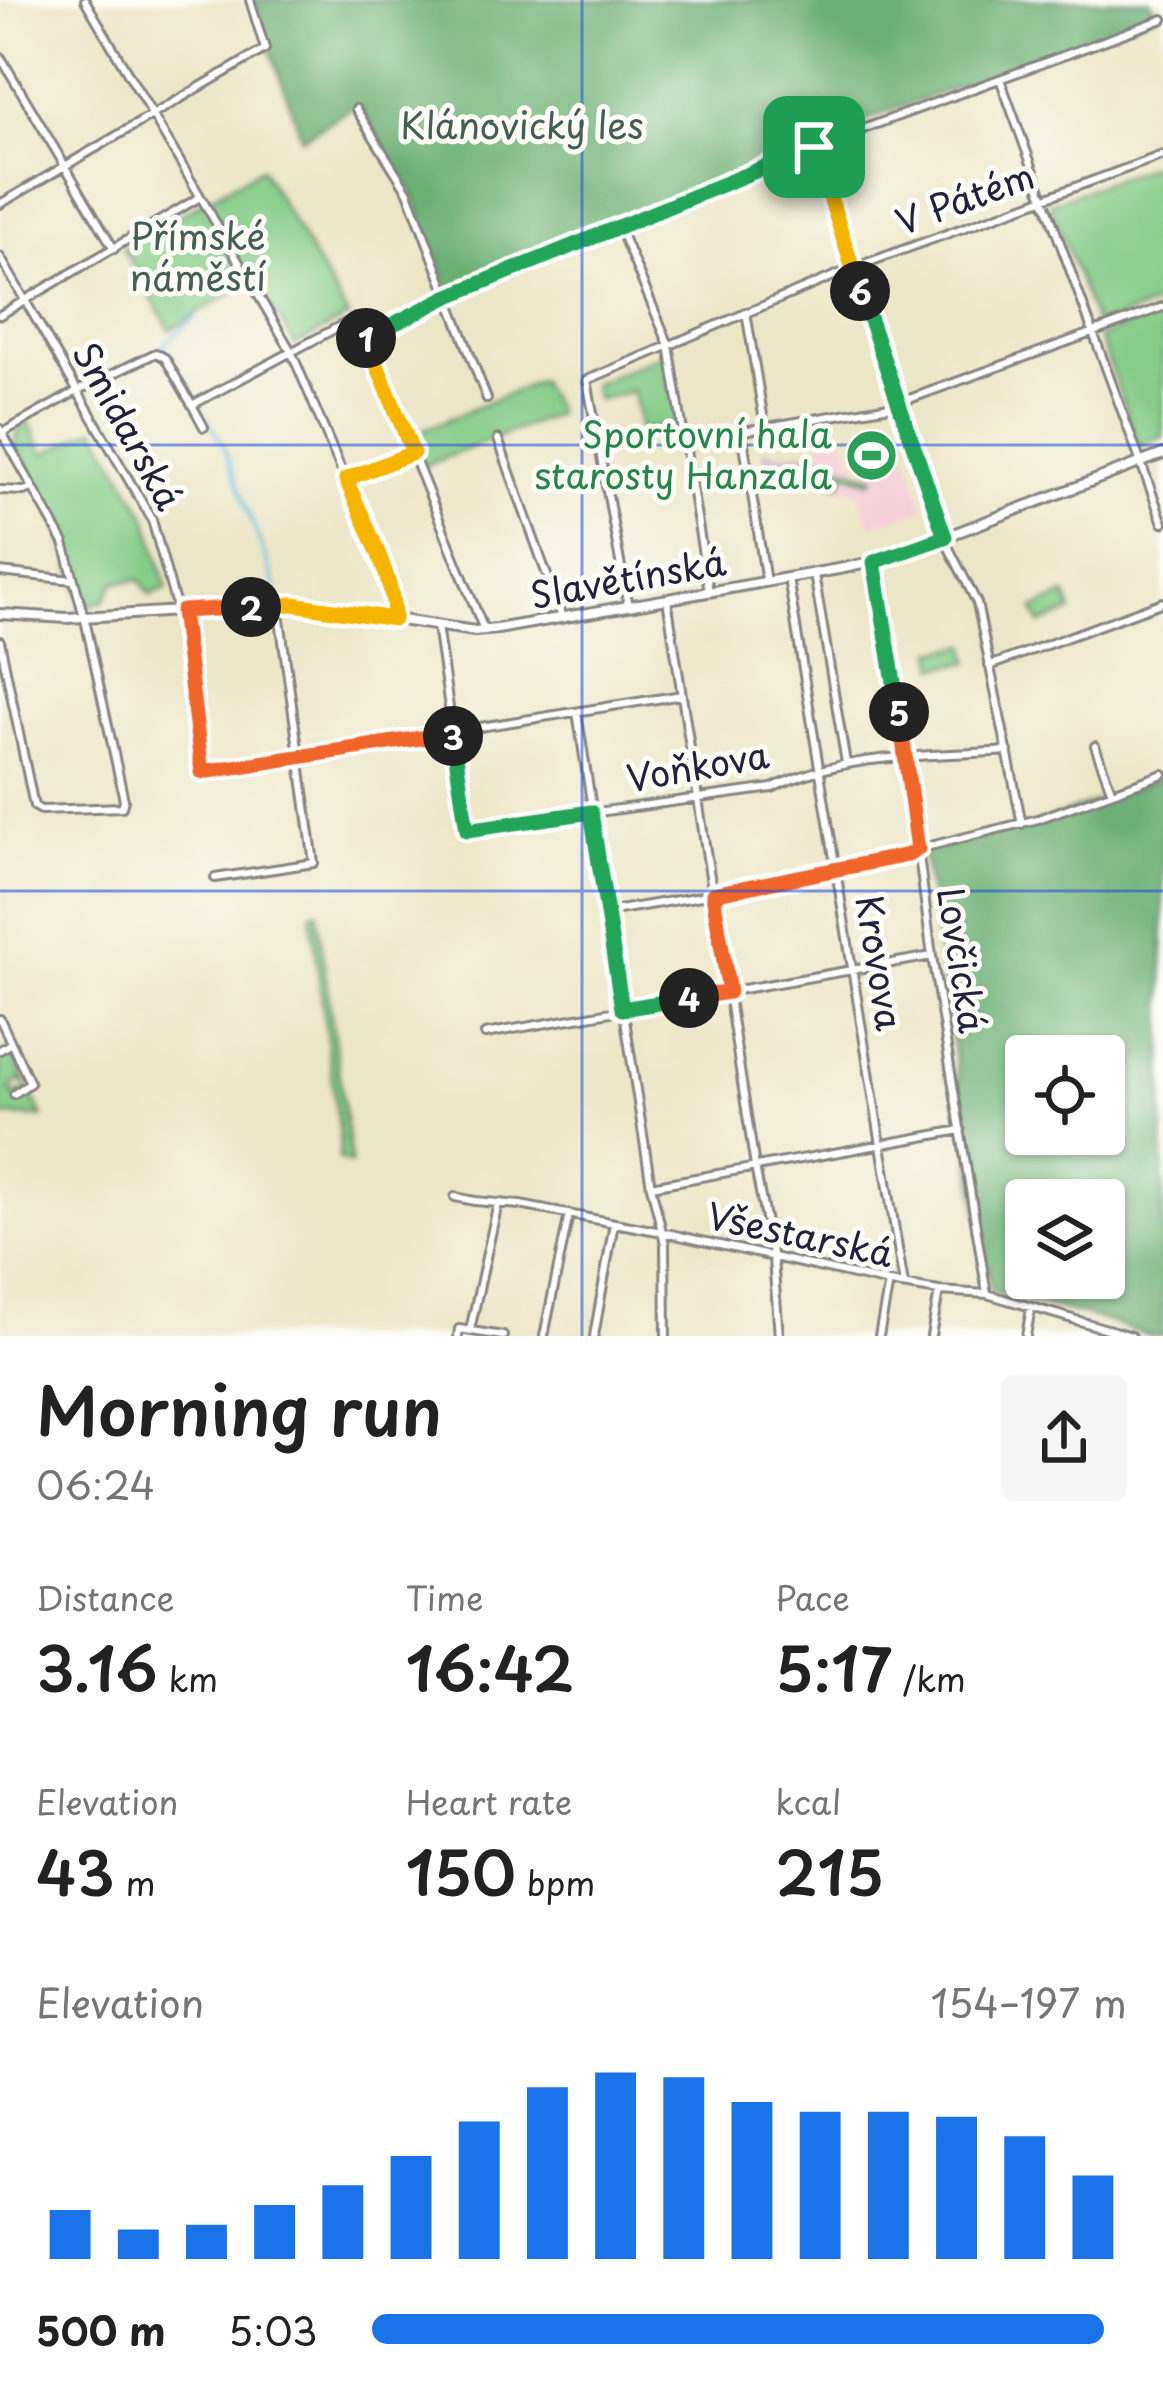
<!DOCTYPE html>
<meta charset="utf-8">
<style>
body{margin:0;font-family:"Playpen Sans",sans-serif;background:#f6f6f6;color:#222;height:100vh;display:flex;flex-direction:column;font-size:45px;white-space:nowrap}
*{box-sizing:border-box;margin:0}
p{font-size:39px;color:#767676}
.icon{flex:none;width:66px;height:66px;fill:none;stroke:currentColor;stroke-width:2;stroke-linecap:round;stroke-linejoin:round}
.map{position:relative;height:1336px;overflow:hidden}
.side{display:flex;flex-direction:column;background:#fff;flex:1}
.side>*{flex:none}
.controls{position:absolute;left:1005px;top:1035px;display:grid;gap:24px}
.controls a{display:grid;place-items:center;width:120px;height:120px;border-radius:12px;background:#fff;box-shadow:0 3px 9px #0004;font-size:60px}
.pin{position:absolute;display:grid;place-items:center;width:102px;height:102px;color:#fff;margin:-51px;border-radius:24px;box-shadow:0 6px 18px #0006}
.km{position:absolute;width:60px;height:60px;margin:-30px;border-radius:50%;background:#222;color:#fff;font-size:33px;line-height:60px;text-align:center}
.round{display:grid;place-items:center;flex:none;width:126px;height:126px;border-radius:12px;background:#f6f6f6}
.head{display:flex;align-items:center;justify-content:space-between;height:204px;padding:0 36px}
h1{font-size:66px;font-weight:600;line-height:90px}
.stats{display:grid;grid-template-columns:repeat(3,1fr);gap:18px;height:204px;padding:12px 36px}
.stats div{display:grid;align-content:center}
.stats b{font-size:60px;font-weight:600}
.stats small{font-size:33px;font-weight:400}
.stats p{font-size:33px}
.chart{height:336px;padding:24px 36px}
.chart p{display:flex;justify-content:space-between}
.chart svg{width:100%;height:216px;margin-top:12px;stroke:#1a73e8;stroke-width:6}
ul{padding:0 36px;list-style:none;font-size:39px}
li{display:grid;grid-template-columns:192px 144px 1fr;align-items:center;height:90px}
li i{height:30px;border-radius:15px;background:#1a73e8}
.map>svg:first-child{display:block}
.built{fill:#f5cfda}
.industrial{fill:#d1bdcb}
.green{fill:#86cd88;stroke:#547862;stroke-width:3}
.forest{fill:#6cb074;stroke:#476958;stroke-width:3;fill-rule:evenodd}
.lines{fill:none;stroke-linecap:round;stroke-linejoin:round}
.stream{stroke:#64bbe1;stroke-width:3}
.street-casing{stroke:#878482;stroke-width:12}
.secondary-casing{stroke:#878482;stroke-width:14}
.street{stroke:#fff;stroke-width:6}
.secondary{stroke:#fff;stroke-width:8}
.split-1-casing{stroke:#fff;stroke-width:24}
.split-2-casing{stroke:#fff;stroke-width:24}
.split-3-casing{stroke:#fff;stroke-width:24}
.split-4-casing{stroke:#fff;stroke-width:24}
.split-5-casing{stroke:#fff;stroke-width:24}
.split-6-casing{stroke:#fff;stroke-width:24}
.split-7-casing{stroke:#fff;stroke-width:24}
.split-1{stroke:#22a559;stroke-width:15}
.split-2{stroke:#f5b400;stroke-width:15}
.split-3{stroke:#f0652b;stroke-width:15}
.split-4{stroke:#22a559;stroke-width:15}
.split-5{stroke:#f0652b;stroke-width:15}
.split-6{stroke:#22a559;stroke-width:15}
.split-7{stroke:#f5b400;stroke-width:15}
.grid{fill:none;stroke:#1d4ed8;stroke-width:3;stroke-opacity:0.55}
.labels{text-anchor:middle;stroke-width:10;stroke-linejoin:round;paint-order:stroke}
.park-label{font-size:36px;fill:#455e56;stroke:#fdfcf7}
.street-label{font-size:36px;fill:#22223b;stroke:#fdfcf7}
.leisure-label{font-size:36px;fill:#27864d;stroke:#fdfcf7;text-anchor:end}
</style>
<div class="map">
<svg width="1163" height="1336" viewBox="0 0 1163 1336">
<rect width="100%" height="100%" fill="#fdfcf7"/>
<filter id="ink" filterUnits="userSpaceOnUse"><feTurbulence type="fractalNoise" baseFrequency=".00833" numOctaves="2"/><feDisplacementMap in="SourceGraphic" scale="24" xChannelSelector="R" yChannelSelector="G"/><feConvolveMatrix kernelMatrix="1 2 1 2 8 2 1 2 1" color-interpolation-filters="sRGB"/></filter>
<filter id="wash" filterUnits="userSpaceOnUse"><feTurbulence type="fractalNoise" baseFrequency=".004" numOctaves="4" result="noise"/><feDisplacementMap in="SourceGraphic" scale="48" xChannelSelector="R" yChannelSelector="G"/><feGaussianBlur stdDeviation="2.7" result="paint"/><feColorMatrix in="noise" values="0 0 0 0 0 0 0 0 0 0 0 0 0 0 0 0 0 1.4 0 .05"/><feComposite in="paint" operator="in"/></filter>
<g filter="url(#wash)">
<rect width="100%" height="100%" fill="#ece6c8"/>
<path class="built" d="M843,435L859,470L874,469L890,456L907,452L925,509L870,525L860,493L799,473L805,454L819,455L825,438Z"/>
<path class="industrial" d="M762,449L782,453L803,451L805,454L799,473L763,461Z"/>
<path class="green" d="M1163,161V302L1096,326L1050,203Z
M261,168L348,317L295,345L255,279L170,330L123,248Z
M1163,312V437L1139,446L1099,337Z
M663,354L666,355L678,423L640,430L633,391L596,400L593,384Z
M539,381C545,394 553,400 556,414L424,466L411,435Z
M28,421L44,454L96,428L147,517L167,588L150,595L140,580L115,582L104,601L83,606L61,528L15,446L19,429Z
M808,454L874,477L872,481L846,473L841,485L808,475L812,462L806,459Z
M1066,595L1072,612L1040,624L1034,609Z
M967,645L970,662L937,667L934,651Z
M317,911L351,1164L339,1159L340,1142L311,913Z
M7,1048L26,1082L25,1085L21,1080L10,1090L13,1096L19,1093L22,1097V1092L28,1088L43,1117L0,1116V1053L5,1056L9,1053Z"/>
<path class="forest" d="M253,0H1150L1156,14L819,137L759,164L449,291L412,192L362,111L355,106L302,138Z
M1163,777V1336H1149L1106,1321L991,1292L923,853L1038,823ZM1026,1056H1104V1134H1026ZM1026,1200H1104V1278H1026Z"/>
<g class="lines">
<path class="stream" d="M197,316L163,345L223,444L277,589"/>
</g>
</g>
<g filter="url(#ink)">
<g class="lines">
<defs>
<path id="street" d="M85,0L291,351L387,578L394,608L393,619
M0,56L114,249
M1000,79L1163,523
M356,109L408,192L487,399
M814,147L933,507L949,548L977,603L1022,824
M0,204L265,49L250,0
M619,227L669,345L709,592
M0,257L152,520L174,599L181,611L202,771L682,695
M746,312L765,427
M0,315L200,197
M366,338L447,297L814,147L1163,19
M192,405L204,427
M0,429L64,543L86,624L124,800L122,807L41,810L34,806L0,641
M742,432L766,582
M2,433L79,390L156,353L165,358L192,405L355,318L366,338L484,630
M498,439L562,617
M685,441L890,406L1163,307
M346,479L413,453
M0,490L24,491L32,488
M874,562L906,756L932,956L987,1294
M0,572L73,580
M814,574L846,763
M788,578L904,1285
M667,599L755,1167L773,1259L779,1336
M628,606L587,380L853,268L1163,155
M437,626L467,830L772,788C847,752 927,757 1008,751
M989,666L1163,602
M577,712L651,1186L665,1244L666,1336
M1095,746L1112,792
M215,878L314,863L278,605
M607,912L713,894L908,855L918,849L1038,819L1163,774
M0,1019L30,1083L14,1094
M485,1034L932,956
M0,1050L11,1043
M651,1186L961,1130
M455,1197L475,1201L520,1205L662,1232L889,1283L939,1291L987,1294L1131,1336
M470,1330L498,1203
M458,1336L459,1329L503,1336
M544,1336L569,1214
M594,1336L614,1223
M879,1336L889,1283
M931,1336L939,1292
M1026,1336L1031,1308"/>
<path id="secondary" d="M0,614L67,618L293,604L475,631L497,629L844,568L890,558L1163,454"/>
</defs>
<use href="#street" class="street-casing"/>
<use href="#secondary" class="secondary-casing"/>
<use href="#street" class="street"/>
<use href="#secondary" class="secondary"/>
</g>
</g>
<g class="lines" filter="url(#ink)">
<defs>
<path id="split-1" d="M366,338L447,297L814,147"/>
<path id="split-2" d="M251,607L293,604L394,619C396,580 361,516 346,479L413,453L366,338"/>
<path id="split-3" d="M251,607L182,611L202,772L453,733V736"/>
<path id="split-4" d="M453,736L467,830L591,812L622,1009L689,998"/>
<path id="split-5" d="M689,998L729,992L713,894L908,855L918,849L899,712"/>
<path id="split-6" d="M860,291L945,537L874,562L899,712"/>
<path id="split-7" d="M814,147L860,291"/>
</defs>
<use href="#split-1" class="split-1-casing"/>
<use href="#split-2" class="split-2-casing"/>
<use href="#split-3" class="split-3-casing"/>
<use href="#split-4" class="split-4-casing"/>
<use href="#split-5" class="split-5-casing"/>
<use href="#split-6" class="split-6-casing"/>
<use href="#split-7" class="split-7-casing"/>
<use href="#split-1" class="split-1"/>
<use href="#split-2" class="split-2"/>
<use href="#split-3" class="split-3"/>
<use href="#split-4" class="split-4"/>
<use href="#split-5" class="split-5"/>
<use href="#split-6" class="split-6"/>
<use href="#split-7" class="split-7"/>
</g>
<path class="grid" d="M582,0V1336M0,445H1163M0,891H1163"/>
<defs>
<symbol id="stadium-disc" viewBox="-11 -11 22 22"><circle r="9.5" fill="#2e9e5b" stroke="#fdfcf7"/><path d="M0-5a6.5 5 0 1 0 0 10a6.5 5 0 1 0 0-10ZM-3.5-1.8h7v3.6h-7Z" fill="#fff"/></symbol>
</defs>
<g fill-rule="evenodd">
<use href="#stadium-disc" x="842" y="426" width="59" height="59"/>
</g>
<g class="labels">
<g class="park-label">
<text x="522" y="139">Klánovický les</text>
<text x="198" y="250">Přímské<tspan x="198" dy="41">náměstí</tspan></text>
</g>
<g class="street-label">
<text transform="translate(965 199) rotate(-20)" y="13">V Pátém</text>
<text transform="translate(127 426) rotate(61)" y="13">Smidarská</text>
<text transform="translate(628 579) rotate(-10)" y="13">Slavětínská</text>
<text transform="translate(698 767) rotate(-10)" y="13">Voňkova</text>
<text transform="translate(961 960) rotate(81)" y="13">Lovčická</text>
<text transform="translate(879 963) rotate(81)" y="13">Krovova</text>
<text transform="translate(800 1235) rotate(12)" y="13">Všestarská</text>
</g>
<g class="leisure-label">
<text x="832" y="448">Sportovní hala<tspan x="832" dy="41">starosty Hanzala</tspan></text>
</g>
</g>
</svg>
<div class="controls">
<a><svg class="icon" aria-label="locate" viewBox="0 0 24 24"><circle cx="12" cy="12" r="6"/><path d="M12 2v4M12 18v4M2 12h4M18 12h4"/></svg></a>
<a><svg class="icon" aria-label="layers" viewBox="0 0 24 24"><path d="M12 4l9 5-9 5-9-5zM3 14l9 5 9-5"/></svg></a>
</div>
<div class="pin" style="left:814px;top:147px;background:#1e9e55"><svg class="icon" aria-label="arrive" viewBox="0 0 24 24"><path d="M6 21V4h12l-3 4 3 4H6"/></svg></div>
<b class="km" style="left:366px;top:338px">1</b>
<b class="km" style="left:251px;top:607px">2</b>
<b class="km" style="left:453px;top:736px">3</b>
<b class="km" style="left:689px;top:998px">4</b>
<b class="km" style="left:899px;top:712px">5</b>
<b class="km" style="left:860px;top:291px">6</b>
</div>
<section class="side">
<div class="head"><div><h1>Morning run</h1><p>06:24</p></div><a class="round"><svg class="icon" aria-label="share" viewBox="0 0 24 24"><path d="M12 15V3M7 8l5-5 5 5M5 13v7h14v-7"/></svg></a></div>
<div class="stats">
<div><p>Distance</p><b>3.16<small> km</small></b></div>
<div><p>Time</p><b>16:42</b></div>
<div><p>Pace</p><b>5:17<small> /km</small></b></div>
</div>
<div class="stats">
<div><p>Elevation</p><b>43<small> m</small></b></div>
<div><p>Heart rate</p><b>150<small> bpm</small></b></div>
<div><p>kcal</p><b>215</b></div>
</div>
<div class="chart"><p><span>Elevation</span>154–197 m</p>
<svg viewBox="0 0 160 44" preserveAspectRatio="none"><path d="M5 44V34M15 44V38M25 44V37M35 44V33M45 44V29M55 44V23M65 44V16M75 44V9M85 44V6M95 44V7M105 44V12M115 44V14M125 44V14M135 44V15M145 44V19M155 44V27"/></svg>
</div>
<ul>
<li><b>500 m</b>5:03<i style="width:97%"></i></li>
</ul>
</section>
